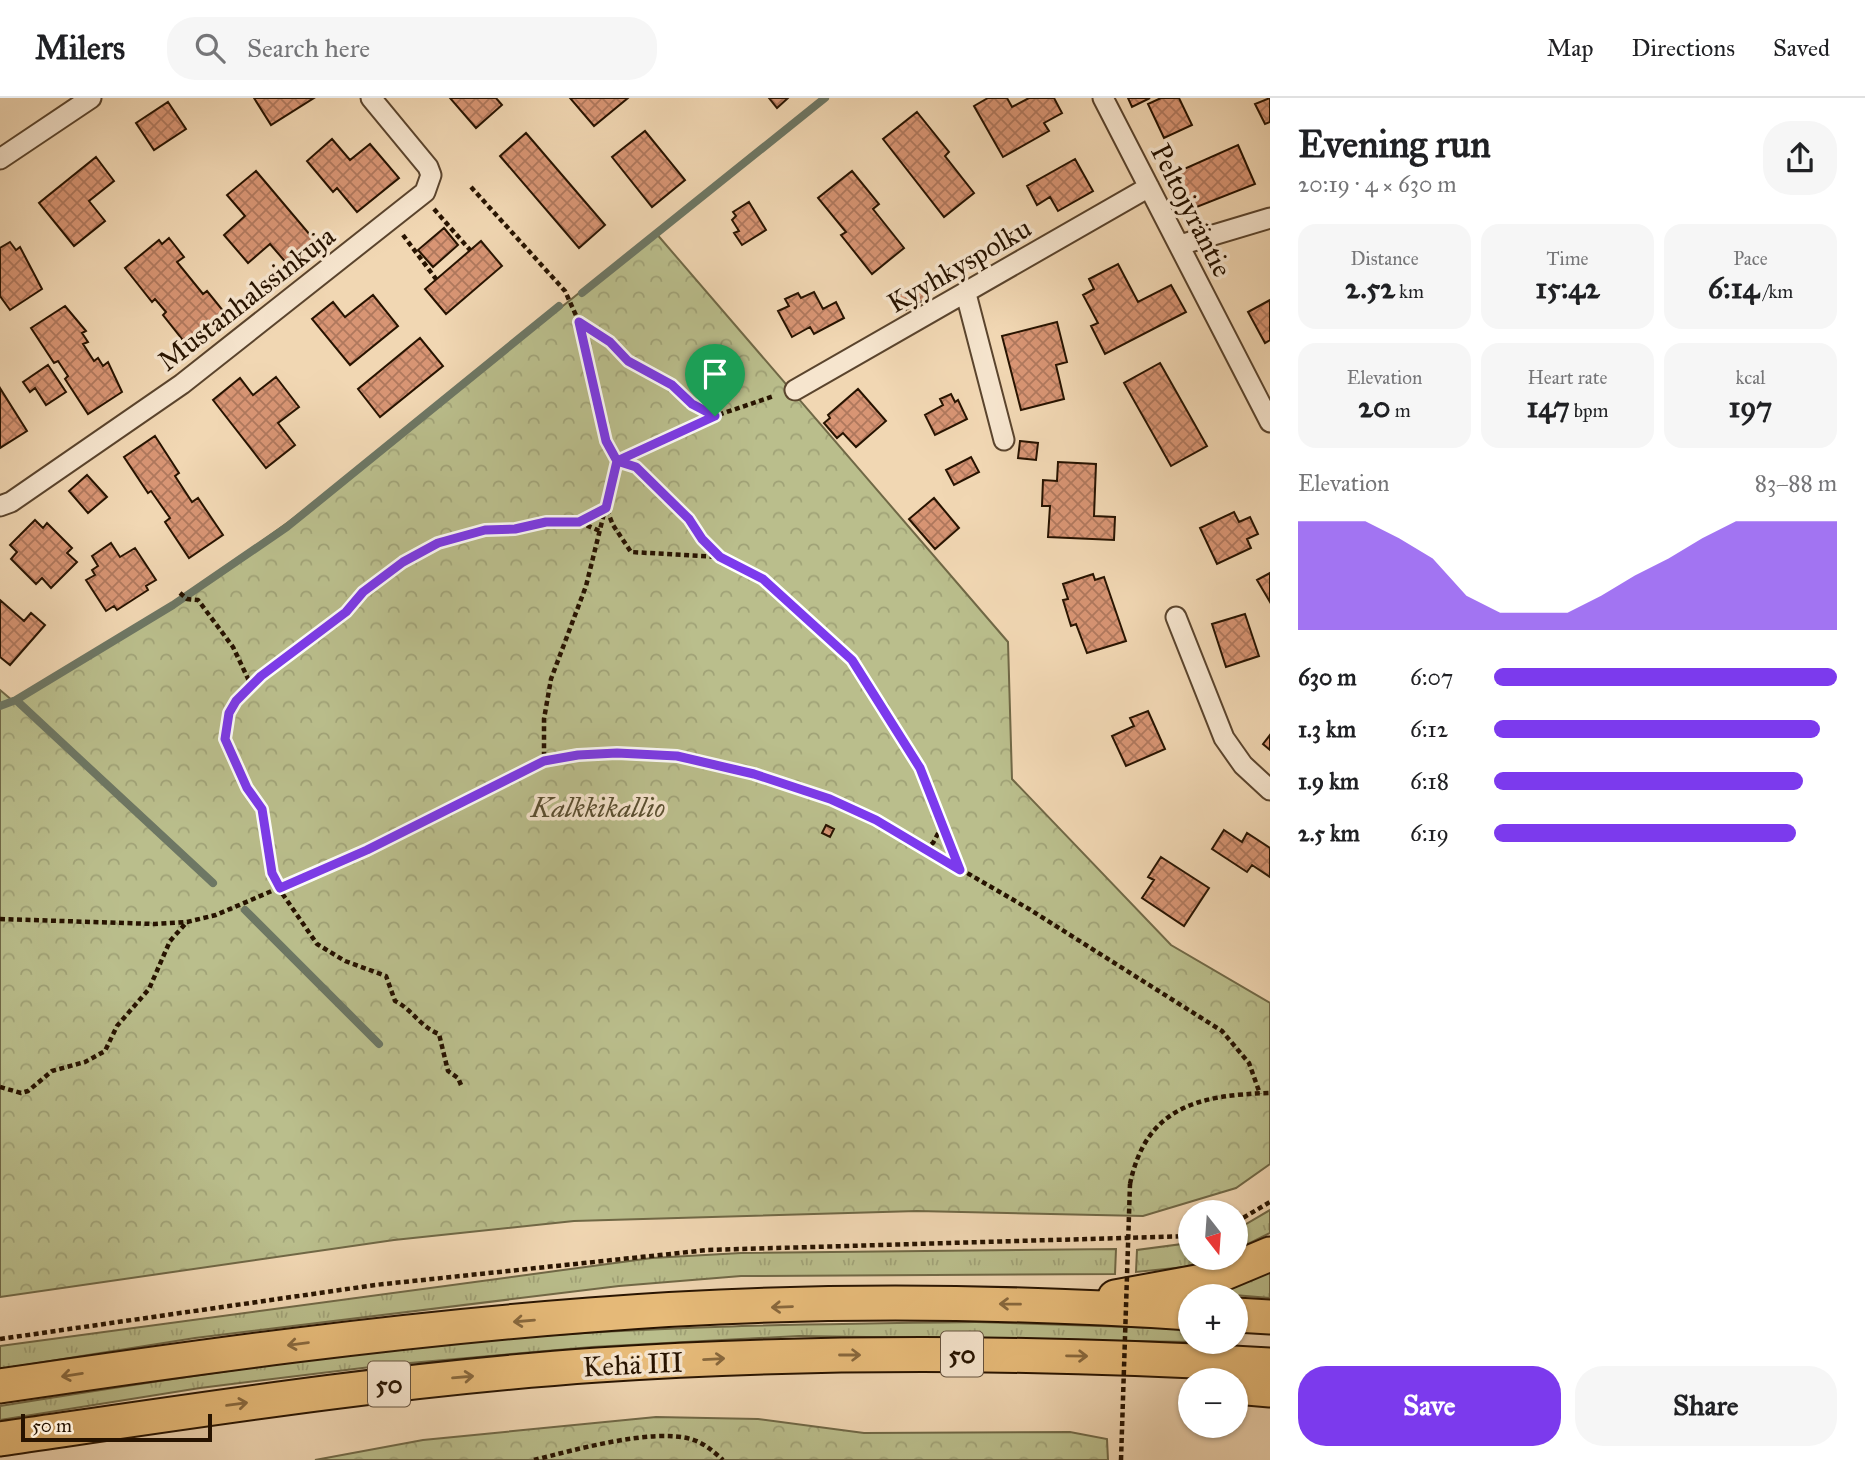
<!DOCTYPE html>
<meta charset="utf-8">
<style>
body{margin:0;font-family:"IM FELL Great Primer",serif;background:#f6f6f6;color:#202124;height:100vh;display:flex;flex-direction:column;font-size:26px;white-space:nowrap}
*{box-sizing:border-box;margin:0}
p{font-size:23px;color:#757577}
.icon{flex:none;width:38px;height:38px;fill:none;stroke:currentColor;stroke-width:2;stroke-linecap:round;stroke-linejoin:round}
.map{position:relative;flex:1;overflow:hidden}
.sheet{display:flex;flex-direction:column;background:#fff;width:595px}
.sheet>*{flex:none}
.needle{width:46px;rotate:163deg}
.buttons{position:absolute;left:1178px;top:1102px;display:grid;gap:14px}
.buttons a{display:grid;place-items:center;width:70px;height:70px;border-radius:50%;background:#fff;box-shadow:0 2px 5px #0004;font-size:35px}
.scale{position:absolute;left:21px;bottom:18px;width:191px;box-sizing:border-box;padding-left:7px;border:4px solid #271300;border-top:0;font-size:19px;line-height:24px;white-space:nowrap;color:#271300;-webkit-text-stroke:5px #f6e5ce;paint-order:stroke}
.pin{position:absolute;display:grid;place-items:center;width:60px;height:60px;color:#fff;margin:-72px -30px;border-radius:50% 50% 50% 0;rotate:-45deg;box-shadow:0 0 7px #0007}
.pin .icon{rotate:45deg}
.round{display:grid;place-items:center;flex:none;width:74px;height:74px;border-radius:28px;background:#f6f6f6}
.overview{display:flex;align-items:center;justify-content:space-between;height:119px;padding:0 28px}
h1{font-size:38px;font-weight:700;line-height:52px}
.metrics{display:grid;grid-template-columns:repeat(3,1fr);gap:10px;height:119px;padding:7px 28px}
.metrics div{display:grid;align-content:center;border-radius:18px;background:#f6f6f6;text-align:center}
.metrics b{font-size:30px;font-weight:700}
.metrics small{font-size:19px;font-weight:400}
.metrics p{font-size:19px}
.chart{height:196px;padding:14px 28px}
.chart p{display:flex;justify-content:space-between}
.chart svg{width:100%;height:126px;margin-top:7px;fill:#7c3aed;opacity:.7}
.button{display:flex;gap:14px;margin-top:auto;padding:14px 28px}
.button a{flex:1;height:80px;border-radius:28px;background:#7c3aed;color:#fff;font-size:28px;font-weight:700;line-height:80px;text-align:center}
.button a+a{background:#f6f6f6;color:#202124}
ul{padding:0 28px;list-style:none;font-size:23px}
li{display:grid;grid-template-columns:112px 84px 1fr;align-items:center;height:52px}
li i{height:18px;border-radius:9px;background:#7c3aed}
header{display:flex;align-items:center;gap:42px;box-sizing:border-box;height:98px;padding:0 35px;background:#fff;border-bottom:2px solid #e0e0e0}
header strong{font-size:33px}
nav{display:flex;gap:38px;margin-inline-start:auto;font-size:24px}
.search{width:490px;height:63px;background:#f6f6f6;display:flex;align-items:center;gap:18px;box-sizing:border-box;padding:0 24px;border-radius:28px;color:#757577;font-size:26px}
main{display:flex;flex:1;min-height:0}
.map>svg:first-child{display:block}
.grass{fill:url(#grass-tufts);stroke:#706846;stroke-width:2}
.forest{fill:url(#forest-crowns);stroke:#706846;stroke-width:2}
.lines{fill:none;stroke-linecap:round;stroke-linejoin:round}
.stream{stroke:#6d7764;stroke-width:8}
.building{fill:url(#building-cross-hatch);stroke:#271300;stroke-width:2}
.minor-casing{stroke:#5a442d;stroke-width:23}
.trunk-casing{stroke:#271300;stroke-width:37}
.path{stroke:#271300;stroke-width:4.5;stroke-dasharray:5 3.5;stroke-linecap:butt}
.minor{stroke:#f6e5ce;stroke-width:19}
.trunk{stroke:#e8bc7a;stroke-width:33}
.path-bridge{stroke:#271300;stroke-width:4.5;stroke-dasharray:5 3.5;stroke-linecap:butt}
.oneway{stroke:#88683d}
.route-casing{stroke:#fff;stroke-width:14}
.route{stroke:#7c3aed;stroke-width:9}
.labels{text-anchor:middle;stroke-width:7;stroke-linejoin:round;paint-order:stroke}
.shield{fill:#f6e5ce;stroke:#65523e;stroke-width:2}
.shield-label{font-size:26px;font-weight:bold;fill:#271300}
.street-label{font-size:28px;fill:#271300;stroke:#f6e5ce}
.park-label{font-size:28px;font-style:italic;fill:#5a4f31;stroke:#f6e5ce}
</style>
<header>
<strong>Milers</strong>
<div class="search"><svg class="icon" aria-label="search" viewBox="0 0 24 24"><circle cx="10" cy="10" r="6"/><path d="M15 15l6 6"/></svg>Search here</div>
<nav><a>Map</a><a>Directions</a><a>Saved</a></nav>
</header>
<main>
<div class="map">
<svg width="1270" height="1362" viewBox="0 0 1270 1362">
<defs>
<pattern id="grass-tufts" width="24" height="20" patternUnits="userSpaceOnUse" patternTransform="scale(1.75)"><rect width="24" height="20" fill="#babe8c"/><path d="M3 7l-1-3M5 7V3M7 7l1-3M15 17l-1-3M17 17v-4M19 17l1-3" fill="none" stroke="#a0a277"/></pattern>
<pattern id="forest-crowns" width="20" height="18" patternUnits="userSpaceOnUse" patternTransform="scale(1.75)"><rect width="20" height="18" fill="#babe8c"/><path d="M2 6a3 3 0 1 1 6 0M12 15a3 3 0 1 1 6 0" fill="none" stroke="#a0a277"/></pattern>
<pattern id="building-cross-hatch" width="8" height="8" patternUnits="userSpaceOnUse" patternTransform="scale(1.75)"><rect width="8" height="8" fill="#d89574"/><path d="M0 0l8 8M0 8l8-8" fill="none" stroke="#af785d"/></pattern>
</defs>
<rect width="100%" height="100%" fill="#f1d7b3"/>
<filter id="stains"><feTurbulence type="fractalNoise" baseFrequency=".00286" numOctaves="4"/><feColorMatrix values="0 0 0 0 .2 0 0 0 0 .09 0 0 0 0 .02 0 0 0 .5 -.17"/></filter>
<radialGradient id="worn" r=".72"><stop offset=".6" stop-color="#630" stop-opacity="0"/><stop offset="1" stop-color="#630" stop-opacity=".3"/></radialGradient>
<path class="grass" d="M1270,1112V1135L1236,1152V1132Z
M1190,1145V1160H1216L1185,1169L1136,1174L1137,1152Z
M1116,1151L1115,1176L741,1178L619,1188L195,1240L0,1271V1248L652,1160L741,1155Z
M1270,1173V1200L1222,1196V1191Z
M976,1224L1190,1231L1192,1244L799,1238L592,1249L387,1267L200,1290L0,1322V1308C155,1283 311,1259 468,1244C637,1228 807,1226 976,1224Z"/>
<path class="forest" d="M655,134L1008,544L1012,681L1171,847L1270,905V1066L1236,1090L1143,1118L917,1113L574,1123L394,1142L0,1199V592L13,603L191,495L287,425L381,354Z
M656,1319L758,1321L864,1335L1070,1334L1107,1341L1108,1362H315L423,1342Z"/>
<g class="lines">
<path class="stream" d="M582,195L825,0
M16,602L213,785
M0,608L16,602L173,507L287,429L559,208
M245,812L379,946"/>
</g>
<path class="building" d="M254,0H314L271,27Z
M450,0H496L502,7L476,30Z
M570,0H628L594,28Z
M769,0H788L777,10Z
M988,0H1007L1012,9L1029,0H1054L1062,15L1044,25L1049,33L1003,59L974,8Z
M1128,0H1150L1132,9Z
M1161,0H1179L1192,27L1164,40L1148,6Z
M1270,0V24L1265,26L1255,6Z
M168,4L186,31L154,52L136,25Z
M917,14L949,54L945,58L974,95L944,119L883,41Z
M645,33L685,82L652,109L612,59Z
M526,35L605,127L579,150L500,58Z
M332,41L350,62L370,46L399,80L357,114L337,90L333,94L307,63Z
M1238,47L1255,86L1189,112L1175,75Z
M96,59L114,83L89,103L105,123L74,148L39,105Z
M1075,61L1093,93L1058,113L1050,99L1037,107L1027,88Z
M256,73L316,144L289,168L270,146L248,165L224,137L245,118L227,97Z
M852,73L879,106L873,111L904,150L872,176L841,137L846,134L818,100Z
M749,104L766,132L742,147L734,135L739,133L732,122L736,118L733,114Z
M444,130L458,147L433,169L418,152Z
M169,140L184,159L177,164L203,196L207,193L229,220L190,251L163,217L166,214L155,201L152,204L125,170L159,142L162,146Z
M481,143L502,168L446,216L425,191Z
M10,144L16,152L20,149L42,191L10,212L0,198V150Z
M1118,166L1138,204L1171,187L1186,214L1105,256L1091,228L1098,225L1083,197L1094,191L1089,181Z
M920,185L928,200L898,216L890,202Z
M814,194L823,211L836,204L844,220L814,236L810,229L792,239L778,213L789,208L785,201L798,195L801,200Z
M373,197L398,228L350,267L312,221L333,204L345,219Z
M1270,202V242L1265,245L1248,214Z
M65,208L86,233L82,235L88,244L83,246L94,263L98,260L103,268L108,264L122,294L88,316L65,281L68,278L58,263L54,265L31,230Z
M1057,224L1067,264L1056,267L1064,301L1021,312L1002,238Z
M420,240L443,268L380,319L358,291Z
M1160,265L1207,348L1171,368L1124,285Z
M48,267L66,294L46,307L35,290L30,294L23,284Z
M276,279L299,309L278,325L295,347L266,370L213,302L240,280L253,297Z
M0,290L27,333L0,350Z
M858,291L886,323L856,349L843,335L837,340L824,325L830,320L828,317Z
M951,296L955,304L958,302L967,321L935,337L925,317L943,307L940,301Z
M155,338L179,375L175,378L192,404L198,400L223,437L189,460L165,424L170,420L151,393L148,395L124,359Z
M1020,343L1038,345L1036,362L1018,360Z
M971,359L979,374L954,387L946,372Z
M1058,364L1096,366L1094,418L1115,419L1114,442L1048,439L1050,408H1042L1043,382L1057,383Z
M87,377L107,399L88,415L69,393Z
M934,400L959,430L935,451L909,421Z
M1234,414L1239,424L1250,419L1258,436L1247,441L1251,450L1217,466L1200,430Z
M35,422L43,430L47,425L72,450L67,455L77,464L51,490L42,480L36,486L11,461L17,454L10,447Z
M111,445L120,459L135,450L156,482L146,488L148,492L117,512L114,508L106,513L86,482L95,477L92,472L98,468L92,458Z
M1270,475V504L1257,482Z
M1093,476L1095,482L1104,479L1126,543L1087,555L1076,526L1071,528L1063,502L1068,501L1063,486Z
M0,502L24,523L31,515L45,527L10,567L0,559Z
M1245,516L1259,558L1226,569L1212,526Z
M1148,613L1165,651L1126,668L1112,638L1134,628L1130,620Z
M1270,637V652L1263,646Z
M826,727L834,731L830,739L822,735Z
M1224,732L1242,744L1247,735L1270,750V779L1252,767L1247,774L1212,751Z
M1161,759L1209,790L1184,828L1142,800L1154,782L1148,779Z"/>
<g class="lines">
<defs>
<path id="minor" d="M1103,0L1270,324
M0,61L91,0
M1180,147L1270,120
M966,196L1004,342
M795,292L1149,89
M0,408L11,404L182,286L425,94L431,77L428,69L371,0
M1176,519L1224,640L1243,667L1270,692"/>
<path id="trunk" d="M1115,1199L1208,1182L1270,1156
M1236,1217L1270,1219
M0,1288C196,1259 392,1232 590,1217C789,1201 991,1202 1190,1215
M1236,1289L1270,1292
M0,1341C199,1312 397,1281 598,1267C822,1252 1046,1254 1270,1267"/>
</defs>
<use href="#minor" class="minor-casing"/>
<use href="#trunk" class="trunk-casing"/>
<path class="path" d="M471,89L565,193L579,224L606,343L617,363L586,488L551,581L544,621V663
M434,111L470,152
M403,137L436,181
M580,224L610,244L628,263L672,287L692,306L715,318
M618,362L715,318L774,298
M617,363L637,369L689,421L702,441L720,459L763,481L852,562L920,670L959,770
M579,424L602,434
M180,495L187,501L198,502L233,549L251,587
M924,751L933,745L941,730
M0,821L155,826L187,824L216,817L367,752L544,663L578,657L617,655L677,658L754,676L830,701L876,722L1029,811L1222,933L1249,965L1260,996
M461,987L458,980L448,973L439,936C419,928 413,912 395,903L386,878L345,863L317,846L275,785L262,711L247,689L225,641L229,615L261,578L346,514L363,494L403,464L438,445L485,432L515,431L546,424L578,423L606,410L613,427L631,454L720,459
M0,989L21,995L28,993L52,973L85,964L105,953L117,928L149,891L170,843L187,824
M1130,1086C1146,1009 1198,997 1270,995
M1236,1124L1270,1104
M0,1241L375,1187L708,1152L1190,1138
M534,1362C574,1352 652,1330 691,1341C704,1345 713,1353 723,1362"/>
<use href="#minor" class="minor"/>
<use href="#trunk" class="trunk"/>
<path class="path-bridge" d="M1121,1362L1130,1086"/>
</g>
<defs><path id="oneway-shaft" d="M-6 0H5M1.5-3L5.5 0L1.5 3" fill="none" stroke-width="1.6" stroke-linecap="round" stroke-linejoin="round" transform="scale(1.75)"/></defs>
<g class="oneway">
<use href="#oneway-shaft" transform="translate(1010 1206) rotate(-179)"/>
<use href="#oneway-shaft" transform="translate(782 1209) rotate(178)"/>
<use href="#oneway-shaft" transform="translate(524 1223) rotate(175)"/>
<use href="#oneway-shaft" transform="translate(298 1246) rotate(173)"/>
<use href="#oneway-shaft" transform="translate(850 1257)"/>
<use href="#oneway-shaft" transform="translate(1077 1258) rotate(1)"/>
<use href="#oneway-shaft" transform="translate(714 1261) rotate(-3)"/>
<use href="#oneway-shaft" transform="translate(72 1277) rotate(171)"/>
<use href="#oneway-shaft" transform="translate(463 1279) rotate(-5)"/>
<use href="#oneway-shaft" transform="translate(237 1306) rotate(-8)"/>
</g>
<g class="lines">
<defs>
<path id="route" d="M715,318L617,363L606,410L579,424H546L515,431L485,432L438,445L403,464L363,494L346,514L261,578L236,603L229,615L225,641L247,690L262,711L272,775L280,790L367,752L544,663L578,657L617,655L677,658L754,676L830,701L876,722L960,772L920,670L852,562L763,481L720,459L702,441L689,421L636,369L617,363L606,343L579,224L610,244L628,263L672,287L692,306L715,318"/>
</defs>
<use href="#route" class="route-casing"/>
<use href="#route" class="route"/>
</g>
<g class="labels">
<g class="shield">
<rect x="941" y="1233.5" width="42" height="45" rx="5"/>
<rect x="368" y="1263.5" width="42" height="45" rx="5"/>
</g>
<g class="shield-label">
<text x="962" y="1265">50</text>
<text x="389" y="1295">50</text>
</g>
<g class="street-label">
<text transform="translate(1192 112) rotate(63)" y="10">Peltojyräntie</text>
<text transform="translate(959 167) rotate(-30)" y="10">Kyyhkyspolku</text>
<text transform="translate(246 200) rotate(-38)" y="10">Mustanhalssinkuja</text>
<text transform="translate(633 1266) rotate(-3)" y="10">Kehä III</text>
</g>
<g class="park-label">
<text x="598" y="719">Kalkkikallio</text>
</g>
</g>
<rect width="100%" height="100%" filter="url(#stains)"/>
<rect width="100%" height="100%" fill="url(#worn)"/>
</svg>
<div class="buttons">
<a><svg class="needle" viewBox="-14 -14 28 28"><path d="M0-13l5 13h-10z" fill="#e53935"/><path d="M0 13l5-13h-10z" fill="#757577"/></svg></a>
<a>+</a>
<a>−</a>
</div>
<div class="scale">50 m</div>
<div class="pin" style="left:715px;top:318px;background:#1e9e55"><svg class="icon" aria-label="arrive" viewBox="0 0 24 24"><path d="M6 21V4h12l-3 4 3 4H6"/></svg></div>
</div>
<section class="sheet">
<div class="overview"><div><h1>Evening run</h1><p>20:19 · 4 × 630 m</p></div><a class="round"><svg class="icon" aria-label="share" viewBox="0 0 24 24"><path d="M12 15V3M7 8l5-5 5 5M5 13v7h14v-7"/></svg></a></div>
<div class="metrics">
<div><p>Distance</p><b>2.52<small> km</small></b></div>
<div><p>Time</p><b>15:42</b></div>
<div><p>Pace</p><b>6:14<small> /km</small></b></div>
</div>
<div class="metrics">
<div><p>Elevation</p><b>20<small> m</small></b></div>
<div><p>Heart rate</p><b>147<small> bpm</small></b></div>
<div><p>kcal</p><b>197</b></div>
</div>
<div class="chart"><p><span>Elevation</span>83–88 m</p>
<svg viewBox="0 0 160 44" preserveAspectRatio="none"><path d="M0 44V6L10 6L20 6L30 12L40 19L50 32L60 38L70 38L80 38L90 32L100 25L110 19L120 12L130 6L140 6L150 6L160 6V44z"/></svg>
</div>
<ul>
<li><b>630 m</b>6:07<i style="width:100%"></i></li>
<li><b>1.3 km</b>6:12<i style="width:95%"></i></li>
<li><b>1.9 km</b>6:18<i style="width:90%"></i></li>
<li><b>2.5 km</b>6:19<i style="width:88%"></i></li>
</ul>
<div class="button"><a>Save</a><a>Share</a></div>
</section>
</main>
